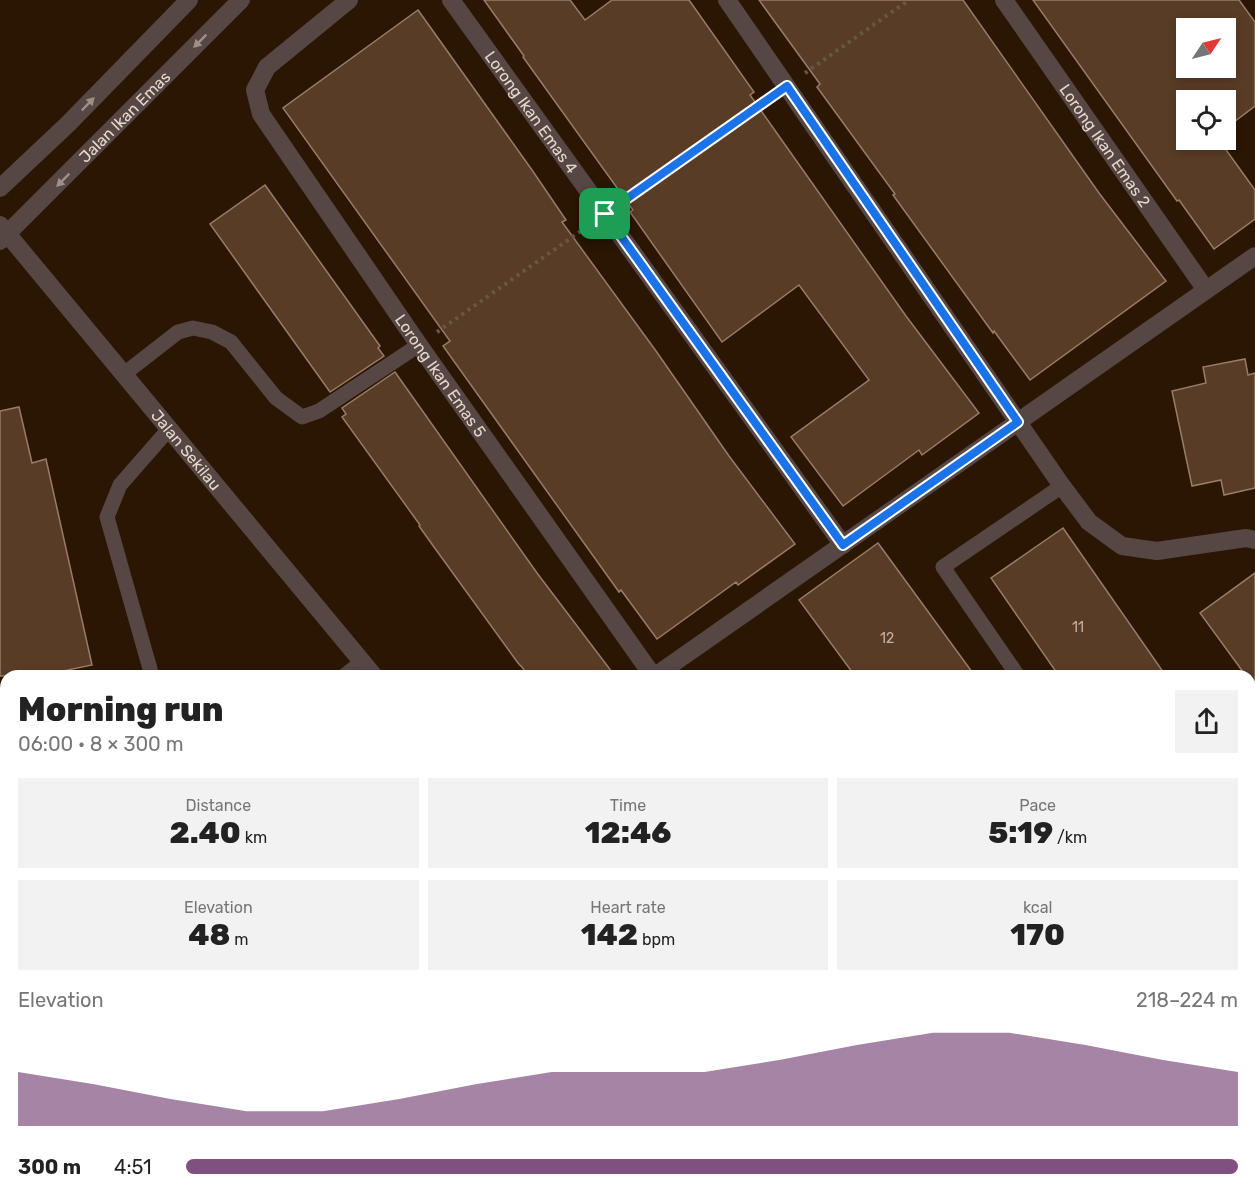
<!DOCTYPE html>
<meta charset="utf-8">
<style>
body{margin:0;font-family:Rubik,sans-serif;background:#f2f2f2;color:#222;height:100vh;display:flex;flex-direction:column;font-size:22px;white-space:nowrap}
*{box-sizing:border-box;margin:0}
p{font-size:20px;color:#767676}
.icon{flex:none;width:33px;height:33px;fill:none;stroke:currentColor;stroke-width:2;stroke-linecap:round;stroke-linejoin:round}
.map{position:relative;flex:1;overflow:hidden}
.panel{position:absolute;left:0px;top:670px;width:1256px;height:532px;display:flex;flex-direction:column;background:#fff;border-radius:18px 18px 0 0;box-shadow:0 3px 9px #0003}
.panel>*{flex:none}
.needle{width:39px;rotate:55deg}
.fabs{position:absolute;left:1176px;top:18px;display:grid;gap:12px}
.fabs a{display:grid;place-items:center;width:60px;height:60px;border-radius:0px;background:#fff;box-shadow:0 3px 9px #0003;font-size:30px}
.pin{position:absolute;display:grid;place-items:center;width:51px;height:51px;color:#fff;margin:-26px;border-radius:12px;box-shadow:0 3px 9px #0006}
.round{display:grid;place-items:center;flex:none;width:63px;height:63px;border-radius:0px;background:#f2f2f2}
.overview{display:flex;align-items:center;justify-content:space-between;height:102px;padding:0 18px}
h1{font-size:33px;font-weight:800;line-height:45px}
.stats{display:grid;grid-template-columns:repeat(3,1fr);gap:9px;height:102px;padding:6px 18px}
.stats div{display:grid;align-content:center;border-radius:0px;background:#f2f2f2;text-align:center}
.stats b{font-size:30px;font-weight:800}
.stats small{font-size:16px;font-weight:400}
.stats p{font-size:16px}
.chart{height:168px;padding:12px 18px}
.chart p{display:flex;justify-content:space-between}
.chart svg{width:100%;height:108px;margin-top:6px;fill:#805180;opacity:.7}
ul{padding:0 18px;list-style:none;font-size:20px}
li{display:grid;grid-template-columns:96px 72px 1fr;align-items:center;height:45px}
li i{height:15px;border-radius:8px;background:#805180}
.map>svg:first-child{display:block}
.building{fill:#593c26;stroke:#987c68;stroke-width:1.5;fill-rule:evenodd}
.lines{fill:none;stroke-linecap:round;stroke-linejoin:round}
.path{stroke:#695745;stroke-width:4;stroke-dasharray:3 4.5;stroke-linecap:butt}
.service{stroke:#564745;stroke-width:15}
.minor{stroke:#564745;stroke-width:18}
.tertiary{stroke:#564745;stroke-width:18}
.oneway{fill:#9e9088}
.route-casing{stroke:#fff;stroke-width:12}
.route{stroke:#1a73e8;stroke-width:8}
.labels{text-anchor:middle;stroke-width:4.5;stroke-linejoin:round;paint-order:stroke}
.number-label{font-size:14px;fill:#c3b1a2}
.street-label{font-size:16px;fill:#e6d8cb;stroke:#2a1602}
</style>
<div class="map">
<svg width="1255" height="1202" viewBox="0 0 1255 1202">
<rect width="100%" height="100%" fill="#2a1602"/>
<path class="building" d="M484,0H570L585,20L612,0H689L754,92L750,95L781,139L906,316L979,413L922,455L919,450L843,506L791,437L869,380L799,285L722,342L630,212L633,210L523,57L524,56Z
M759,0H963L1099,193L1166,281L1030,380L994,331L993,333L893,195L895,194L817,87L820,84Z
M1033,0H1239L1255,22V106L1226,128V100H1186V140H1219L1255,190V219L1214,249L1179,200L1177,201ZM1186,28H1226V68H1186Z
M418,10L532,170L566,220L562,222L656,351L729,456L795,544L738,585L736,582L657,639L621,590L619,592L443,346L450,341L283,108Z
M265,185L380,346L378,348L384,356L330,392L210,224Z
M1245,359L1248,375L1255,373V488L1224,495L1221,480L1192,486L1172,391L1206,383L1203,367Z
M395,372L537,573L615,676H530L518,663L434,547L419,526L420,525L342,417L346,414L342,408Z
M19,407L32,463L46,459L92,665L39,676H0V411Z
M1063,528L1166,676H1059L991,578Z
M878,543L975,676H855L799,600Z
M1255,573V689L1250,681V676H1246L1200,613Z"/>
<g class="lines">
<path class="path" d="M805,73L909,0
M623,201L769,98
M437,332L588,226"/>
<path class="service" d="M124,374L178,332L193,328L212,332L231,342L276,398L302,417L319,411L419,345
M152,676L107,517L120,485L169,429
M344,676L362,662
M1018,676L943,567L1062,486
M0,719L6,720
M1250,886H1255
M423,1197L426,1202"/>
<g class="minor">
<path id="s1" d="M349,0L267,67L255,90L261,114L419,345L653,676"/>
<path id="s2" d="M451,0L843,545"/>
<path d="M727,0L1062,486L1089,522L1122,546L1157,551L1246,538L1255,540"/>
<path id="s3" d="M1004,0L1206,290"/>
<path d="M655,676L1255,256"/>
<path d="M681,1197L685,1202"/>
<path d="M339,1202L346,1197"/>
</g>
<g class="tertiary">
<path d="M0,188L68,124L189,0"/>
<path id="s4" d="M0,225L374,676"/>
<path id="s5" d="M0,241L241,0"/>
<path d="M813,1197L817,1202"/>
</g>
</g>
<defs><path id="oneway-solid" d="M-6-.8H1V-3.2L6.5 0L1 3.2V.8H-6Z" transform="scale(1.5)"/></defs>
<g class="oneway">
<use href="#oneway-solid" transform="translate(200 41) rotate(135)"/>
<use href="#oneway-solid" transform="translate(88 104) rotate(-46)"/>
<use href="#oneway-solid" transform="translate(63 180) rotate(135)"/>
</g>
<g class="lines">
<defs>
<path id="route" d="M787,86L1018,422L843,545L605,214Z"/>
</defs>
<use href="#route" class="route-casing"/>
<use href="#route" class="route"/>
</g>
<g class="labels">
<g class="number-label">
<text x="1078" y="632">11</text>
<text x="887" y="643">12</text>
</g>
<g class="street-label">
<text dy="6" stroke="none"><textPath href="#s2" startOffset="138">Lorong Ikan Emas 4</textPath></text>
<text dy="6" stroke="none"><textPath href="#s5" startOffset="176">Jalan Ikan Emas</textPath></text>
<text dy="6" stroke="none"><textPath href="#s3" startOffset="177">Lorong Ikan Emas 2</textPath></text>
<text dy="6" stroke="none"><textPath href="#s1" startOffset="474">Lorong Ikan Emas 5</textPath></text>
<text dy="6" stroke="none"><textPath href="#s4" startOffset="292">Jalan Sekilau</textPath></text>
</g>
</g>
</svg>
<div class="fabs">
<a><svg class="needle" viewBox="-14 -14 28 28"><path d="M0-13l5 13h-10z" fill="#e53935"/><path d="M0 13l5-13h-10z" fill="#767676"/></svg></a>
<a><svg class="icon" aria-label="locate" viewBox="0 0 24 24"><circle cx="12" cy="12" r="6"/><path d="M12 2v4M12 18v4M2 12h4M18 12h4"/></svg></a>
</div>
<div class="pin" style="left:605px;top:214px;background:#1e9e55"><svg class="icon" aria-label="arrive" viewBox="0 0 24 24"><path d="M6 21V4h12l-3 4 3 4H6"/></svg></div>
<section class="panel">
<div class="overview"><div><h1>Morning run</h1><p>06:00 · 8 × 300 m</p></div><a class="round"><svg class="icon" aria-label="share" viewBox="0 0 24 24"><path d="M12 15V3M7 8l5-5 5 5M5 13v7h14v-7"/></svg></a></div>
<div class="stats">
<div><p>Distance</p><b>2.40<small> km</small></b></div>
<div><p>Time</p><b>12:46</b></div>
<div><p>Pace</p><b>5:19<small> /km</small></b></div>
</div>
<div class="stats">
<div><p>Elevation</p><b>48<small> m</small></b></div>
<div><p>Heart rate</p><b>142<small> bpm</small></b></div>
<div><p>kcal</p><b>170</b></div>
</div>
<div class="chart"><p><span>Elevation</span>218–224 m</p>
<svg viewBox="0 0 160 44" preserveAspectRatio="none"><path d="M0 44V22L10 27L20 33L30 38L40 38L50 33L60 27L70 22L80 22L90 22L100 17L110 11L120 6L130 6L140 11L150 17L160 22V44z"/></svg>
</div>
<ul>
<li><b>300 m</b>4:51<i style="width:100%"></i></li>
</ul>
</section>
</div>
